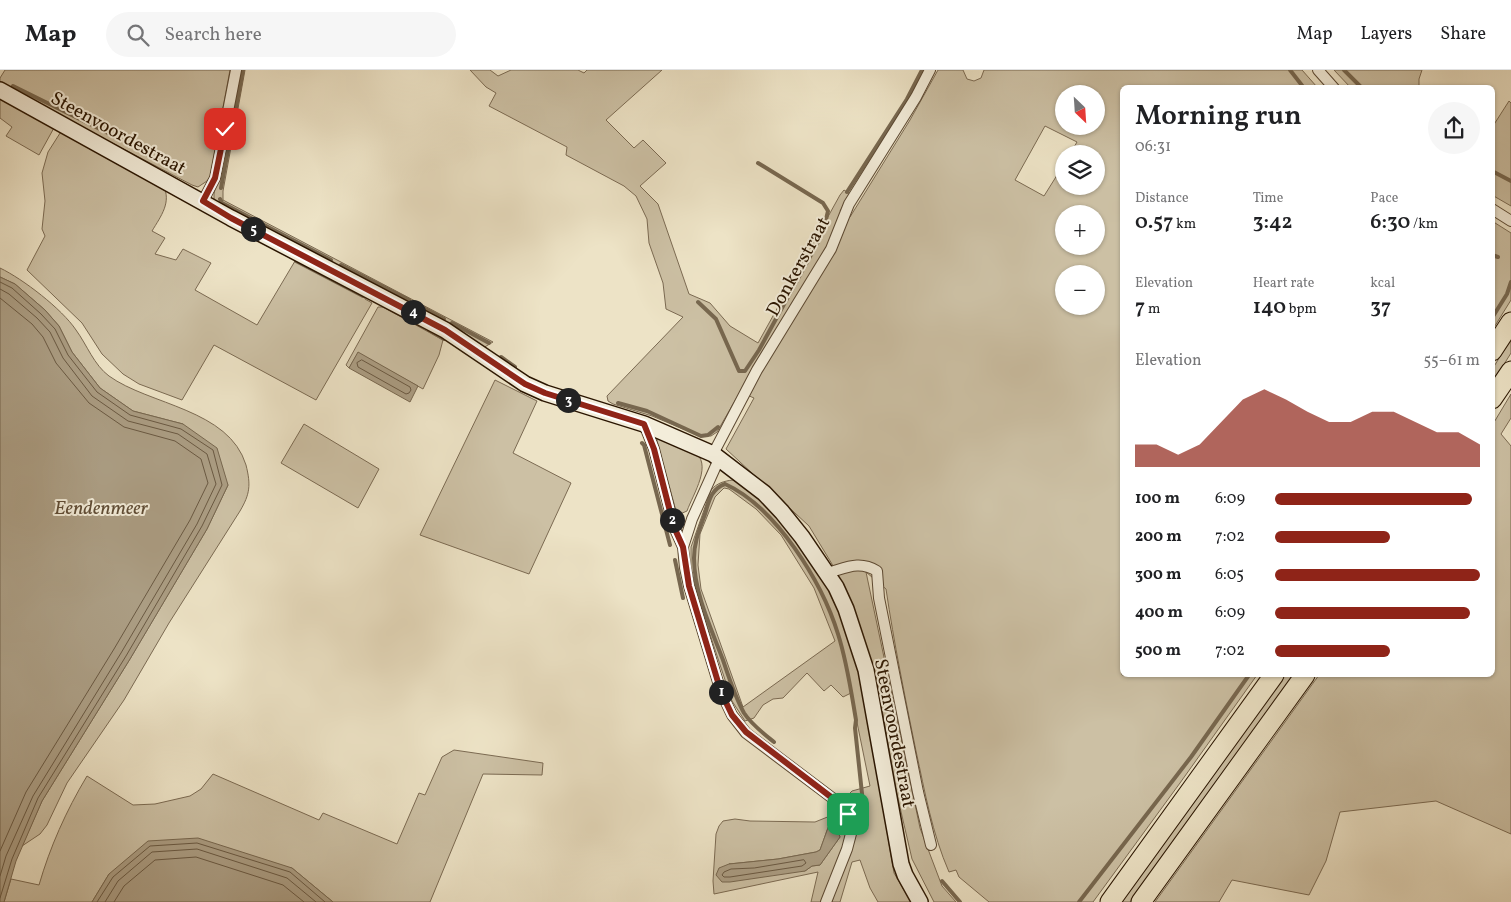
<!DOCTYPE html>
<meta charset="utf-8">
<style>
body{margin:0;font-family:Vollkorn,serif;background:#f6f6f6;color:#202124;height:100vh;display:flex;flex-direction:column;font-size:19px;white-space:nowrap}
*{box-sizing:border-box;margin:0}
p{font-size:16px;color:#757577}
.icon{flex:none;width:28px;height:28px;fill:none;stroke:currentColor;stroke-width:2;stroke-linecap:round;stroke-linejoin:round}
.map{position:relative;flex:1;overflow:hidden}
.panel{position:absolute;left:1120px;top:15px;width:375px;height:592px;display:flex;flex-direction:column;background:#fff;border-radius:8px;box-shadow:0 1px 4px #0004}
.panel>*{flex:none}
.needle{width:32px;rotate:155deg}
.controls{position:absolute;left:1055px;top:15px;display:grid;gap:10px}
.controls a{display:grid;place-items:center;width:50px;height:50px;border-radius:50%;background:#fff;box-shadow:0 1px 4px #0004;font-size:25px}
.pin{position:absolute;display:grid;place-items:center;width:42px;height:42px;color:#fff;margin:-21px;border-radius:10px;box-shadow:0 2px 8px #0006}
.km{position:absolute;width:25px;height:25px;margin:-12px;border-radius:50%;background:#222;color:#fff;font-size:14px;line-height:25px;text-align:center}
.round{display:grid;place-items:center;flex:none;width:52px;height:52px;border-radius:26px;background:#f6f6f6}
.head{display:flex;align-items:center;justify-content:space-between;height:85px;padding:0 15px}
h1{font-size:28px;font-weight:600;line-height:38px}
.figures{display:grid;grid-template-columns:repeat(3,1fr);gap:8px;height:85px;padding:5px 15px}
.figures div{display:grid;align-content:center}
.figures b{font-size:21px;font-weight:600}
.figures small{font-size:14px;font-weight:400}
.figures p{font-size:14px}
.chart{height:140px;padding:10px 15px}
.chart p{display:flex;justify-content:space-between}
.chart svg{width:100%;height:90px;margin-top:5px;fill:#8f2418;opacity:.7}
ul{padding:0 15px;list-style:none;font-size:16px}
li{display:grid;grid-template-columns:80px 60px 1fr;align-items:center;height:38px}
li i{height:12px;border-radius:6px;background:#8f2418}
header{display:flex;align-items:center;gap:30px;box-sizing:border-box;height:70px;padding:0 25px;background:#fff;border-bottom:1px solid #e0e0e0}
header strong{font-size:24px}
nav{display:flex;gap:28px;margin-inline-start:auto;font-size:18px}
.search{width:350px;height:45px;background:#f6f6f6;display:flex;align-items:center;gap:12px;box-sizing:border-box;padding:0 18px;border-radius:28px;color:#757577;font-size:19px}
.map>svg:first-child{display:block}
.green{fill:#ccc0a4;stroke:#7b6a52;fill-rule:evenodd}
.water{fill:#ab9d83;stroke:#77674f}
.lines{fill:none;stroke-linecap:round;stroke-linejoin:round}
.shore{stroke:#6a5942;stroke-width:1}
.stream{stroke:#77674f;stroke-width:4}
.street-casing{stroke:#5b4832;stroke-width:12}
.secondary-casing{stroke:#2a1500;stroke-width:18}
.highway-casing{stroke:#2a1500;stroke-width:21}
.street{stroke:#f3edda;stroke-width:10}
.secondary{stroke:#f3edda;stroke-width:15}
.highway{stroke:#ede3c6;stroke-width:19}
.route-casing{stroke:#fff;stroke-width:10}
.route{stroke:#8f2418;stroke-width:6}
.labels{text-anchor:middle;stroke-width:4;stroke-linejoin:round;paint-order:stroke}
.street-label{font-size:19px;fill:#2a1500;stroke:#f3edda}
.water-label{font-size:20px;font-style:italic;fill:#5e4b34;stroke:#f3edda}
</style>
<header>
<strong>Map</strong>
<div class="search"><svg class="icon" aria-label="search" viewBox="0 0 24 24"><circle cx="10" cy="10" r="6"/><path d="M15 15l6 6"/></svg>Search here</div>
<nav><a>Map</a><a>Layers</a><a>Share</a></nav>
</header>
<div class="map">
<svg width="1511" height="832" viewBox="0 0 1511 832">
<rect width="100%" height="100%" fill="#ede3c6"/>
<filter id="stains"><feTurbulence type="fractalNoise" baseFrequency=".004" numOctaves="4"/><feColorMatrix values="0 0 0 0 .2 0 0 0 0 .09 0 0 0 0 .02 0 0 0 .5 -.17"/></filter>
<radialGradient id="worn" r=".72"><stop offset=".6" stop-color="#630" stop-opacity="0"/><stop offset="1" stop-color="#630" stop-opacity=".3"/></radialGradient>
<path class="green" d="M5,0H230L210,107L207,111L198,117L192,115L0,14V8Z
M239,0H245L223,121V130L493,272L483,278L214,130V124Z
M470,0H490L498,6L511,0H578L584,3L587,0H662L606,50L634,78L643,70L666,93L640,116L658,134L689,224L710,233L730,256L758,273L840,125L844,120L850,124L840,141L850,147L910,50L938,0H963L967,9L974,11L981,8L984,0H1302L1317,17L1122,18V605H1257L1180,713L1093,832H989L959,807L956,800L949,802C932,763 925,722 916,681C905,627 894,573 886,519L866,502L920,758L942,816L956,832H934L912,789L896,720L878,616L861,563L835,499L809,456L726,379L754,328L740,322L717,362L711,366H700L652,346L613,334L608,331L607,326L683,247L666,239L663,213L649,173L647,149L636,126L624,116L566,85L567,77L489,36L496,23L486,17ZM1064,24H1096V56H1064ZM1045,56L1077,72L1070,84H1096V116H1064V94L1044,126L1015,110ZM1064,144H1096V176H1064ZM1064,204H1096V236H1064Z
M1334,0H1422L1419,9V17L1351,18Z
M0,27L55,56L39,85L6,66L12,57L0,48Z
M1509,31L1511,33V136L1492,125L1493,56Z
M62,60L163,115C172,132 161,146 152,161L165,168L155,184L176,190L183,179L211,193L195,220L257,255L295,191V188L364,223L365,229L372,233L316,330L214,275L182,330L139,314L123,304L102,284L82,253L27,200L45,166L42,159L45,131L42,103L48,82Z
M1492,151L1511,163V230L1493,259Z
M0,198C23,209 62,239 76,260C87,275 94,295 109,306C149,335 229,339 246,395C251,415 250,424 240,441L169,553L124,630L67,713L47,755L40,764L22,776L42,731L130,589L207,459L228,415L183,354L133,341L100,318L72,282L59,256L45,240L15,214L0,207Z
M378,237H383L443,270L439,285L423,319L358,283L349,298L346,295Z
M1511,269V283L1493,312V298Z
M495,310L537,331L513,383L571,413L529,504L420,465Z
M1511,324V348L1501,364L1511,376V764L1436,731L1340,742L1326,791L1309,825L1232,810L1219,832H1155L1319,605H1492L1493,354Z
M304,354L379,399L358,438L281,393Z
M657,365C669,370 682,374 693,381C714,393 693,424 687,441L680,444L676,441L657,371Z
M733,410L743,415L758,427L778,447L822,507L844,553L852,576L863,619L894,803L911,832H878L870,818L860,790L852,792L840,832H832C836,818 840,804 845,790C855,765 864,753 846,727L852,721L870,716L851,623L843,627L831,615L824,621L807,603L783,628L773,629L763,635L754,648L745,651L732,631L698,528L691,496V477L711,420C717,413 724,411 733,410ZM724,418L729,419L756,439L781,465L814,518L835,571L743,637L701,519L698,495L700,464L715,427Z
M1284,605H1293L1130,832H1120Z
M454,680L543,693L542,705L483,704L430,832H333L292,798L109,804L92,832H4L11,809L39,815C50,777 66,741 87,706L133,735L155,734L190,726L201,719L213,704L319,750L323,743L397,774L419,723L425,725L442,687Z
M830,746H839L846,754L845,772L822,832H811L818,802L714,824L713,811L716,764L719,756L723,751L735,749L750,751L815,752ZM832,754L836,757L840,767L820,795L812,796L805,801L729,794L778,789L816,782L820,780L829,755Z"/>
<path class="water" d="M0,207L15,214L45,240L59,256L72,282L100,318L133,341L183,354L217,378L228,415L207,459L130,589L42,731L16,791L4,832H0Z
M358,282L418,316L410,332L349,298Z
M832,754L836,757L840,767L820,795L812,796L805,801L730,812H722L716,805L719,798L729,794L778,789L816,782L820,780L829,755Z
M198,768L292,798L333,832H92L109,804L148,771Z"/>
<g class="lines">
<path class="shore" d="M0,212L12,218L41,244L55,259L68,285L97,322L130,345L181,359L213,380L222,415L202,456L126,586L38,728L12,789L0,828
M0,219L9,224L37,248L50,262L63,288L92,326L128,351L178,364L207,384L216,414L197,454L121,583L33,726L6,786L0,806
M0,228L32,254L43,267L56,293L89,333L124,357L175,371L201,389L208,413L190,450L114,579L26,722L0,781
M362,290L410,317L411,320L409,323L406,324L358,297L357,293Z
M804,790L806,793L802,796L730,807H724L722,805L724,802L731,799L754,798Z
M97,832L113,807L150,776L197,773L290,802L325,832
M105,832L118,811L152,782L197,779L287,808L316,832
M114,832L124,816L155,790L196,787L283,815L304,832"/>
<path class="stream" d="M1290,0L1304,18
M1344,0L1362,18
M13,16L110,64
M1492,101L1511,111
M221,118L243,0
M847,122L907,29L922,0
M220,129L222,133L331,190
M1492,185L1498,187
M296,191L363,226
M341,195L409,230
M698,232L716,249L739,301H745L759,280L817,174L824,158L828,141L823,133L758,93
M418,235L444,249
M1492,248L1507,224L1511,212
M452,253L489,273
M429,260L444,269
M501,287L515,297
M618,333L647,341L701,366L708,365L718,357
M642,373L644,375L670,475
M675,490L683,528
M774,672C764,664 752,655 744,643C735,627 729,608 723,590C711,558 694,523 694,488C694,472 700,458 705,444C709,431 711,419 725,414C776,437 822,512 838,564C847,592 851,621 856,650L855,658L863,733
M942,811L960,832
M1079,832L1191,687L1249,605"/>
<defs>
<path id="street" d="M1318,0L1334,18
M203,131L215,108L236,0
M1492,139L1511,151
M644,354L654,379L674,457L683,477L685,498L689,516L721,622L732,645L746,663L831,727L845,740L851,751L852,760L847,779L826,832
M713,384L757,300L831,179L849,134L916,27L930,0
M683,477L692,449L719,389
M827,503C846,498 859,490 877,501L879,528L918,722L931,775"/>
<path id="secondary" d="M0,20L231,148L445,260L525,314L545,323L644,354L713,384L764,423L782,442L802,467L836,517L846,539L866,600L901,794L905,805L920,832"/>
<path id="highway" d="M1492,281L1511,252
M1492,329L1511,301
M1110,832L1274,605
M1141,832L1305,605"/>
</defs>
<use href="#street" class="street-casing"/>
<use href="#secondary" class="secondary-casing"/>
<use href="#highway" class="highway-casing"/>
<use href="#street" class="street"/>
<use href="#secondary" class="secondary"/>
<use href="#highway" class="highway"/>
</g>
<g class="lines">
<defs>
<path id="route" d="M225,59L215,108L203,131L231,148L445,260L525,314L545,323L644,354L654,379L674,457L683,477L689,516L721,622L732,645L746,662L831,727L848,744"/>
</defs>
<use href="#route" class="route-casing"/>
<use href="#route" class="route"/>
</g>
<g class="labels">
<g class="street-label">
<text transform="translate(119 62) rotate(29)" y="7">Steenvoordestraat</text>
<text transform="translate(797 196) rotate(-61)" y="7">Donkerstraat</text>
<text transform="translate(896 663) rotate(79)" y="7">Steenvoordestraat</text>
</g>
<g class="water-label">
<text x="101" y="444">Eendenmeer</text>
</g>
</g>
<rect width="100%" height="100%" filter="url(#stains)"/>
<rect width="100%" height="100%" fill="url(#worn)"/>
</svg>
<div class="controls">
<a><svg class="needle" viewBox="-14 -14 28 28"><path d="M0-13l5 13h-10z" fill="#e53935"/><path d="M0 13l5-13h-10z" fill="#757577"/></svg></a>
<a><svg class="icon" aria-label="layers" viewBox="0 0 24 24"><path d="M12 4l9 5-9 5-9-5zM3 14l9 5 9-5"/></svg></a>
<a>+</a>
<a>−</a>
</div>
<div class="pin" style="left:848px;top:744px;background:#1e9e55"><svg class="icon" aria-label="arrive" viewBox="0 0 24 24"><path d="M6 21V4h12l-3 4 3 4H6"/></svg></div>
<div class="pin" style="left:225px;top:59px;background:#d93025"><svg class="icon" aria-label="check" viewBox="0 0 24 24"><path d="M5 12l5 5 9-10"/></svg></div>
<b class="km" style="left:721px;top:622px">1</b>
<b class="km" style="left:672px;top:450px">2</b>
<b class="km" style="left:568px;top:330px">3</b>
<b class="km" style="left:413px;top:242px">4</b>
<b class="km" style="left:253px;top:159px">5</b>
<section class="panel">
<div class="head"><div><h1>Morning run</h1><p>06:31</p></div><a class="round"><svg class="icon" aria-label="share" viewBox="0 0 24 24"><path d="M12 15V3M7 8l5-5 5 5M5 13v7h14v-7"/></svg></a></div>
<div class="figures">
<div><p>Distance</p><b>0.57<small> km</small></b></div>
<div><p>Time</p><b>3:42</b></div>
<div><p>Pace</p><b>6:30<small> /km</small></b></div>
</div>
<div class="figures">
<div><p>Elevation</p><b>7<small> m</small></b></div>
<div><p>Heart rate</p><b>140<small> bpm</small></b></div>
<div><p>kcal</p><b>37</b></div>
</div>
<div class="chart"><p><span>Elevation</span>55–61 m</p>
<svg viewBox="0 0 160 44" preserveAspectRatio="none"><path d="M0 44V33L10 33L20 38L30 33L40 22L50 11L60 6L70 11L80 17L90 22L100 22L110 17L120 17L130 22L140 27L150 27L160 33V44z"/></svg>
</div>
<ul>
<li><b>100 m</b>6:09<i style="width:96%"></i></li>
<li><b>200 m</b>7:02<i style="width:56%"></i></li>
<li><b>300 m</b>6:05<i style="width:100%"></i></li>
<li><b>400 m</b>6:09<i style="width:95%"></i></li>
<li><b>500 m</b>7:02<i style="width:56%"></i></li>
</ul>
</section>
</div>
